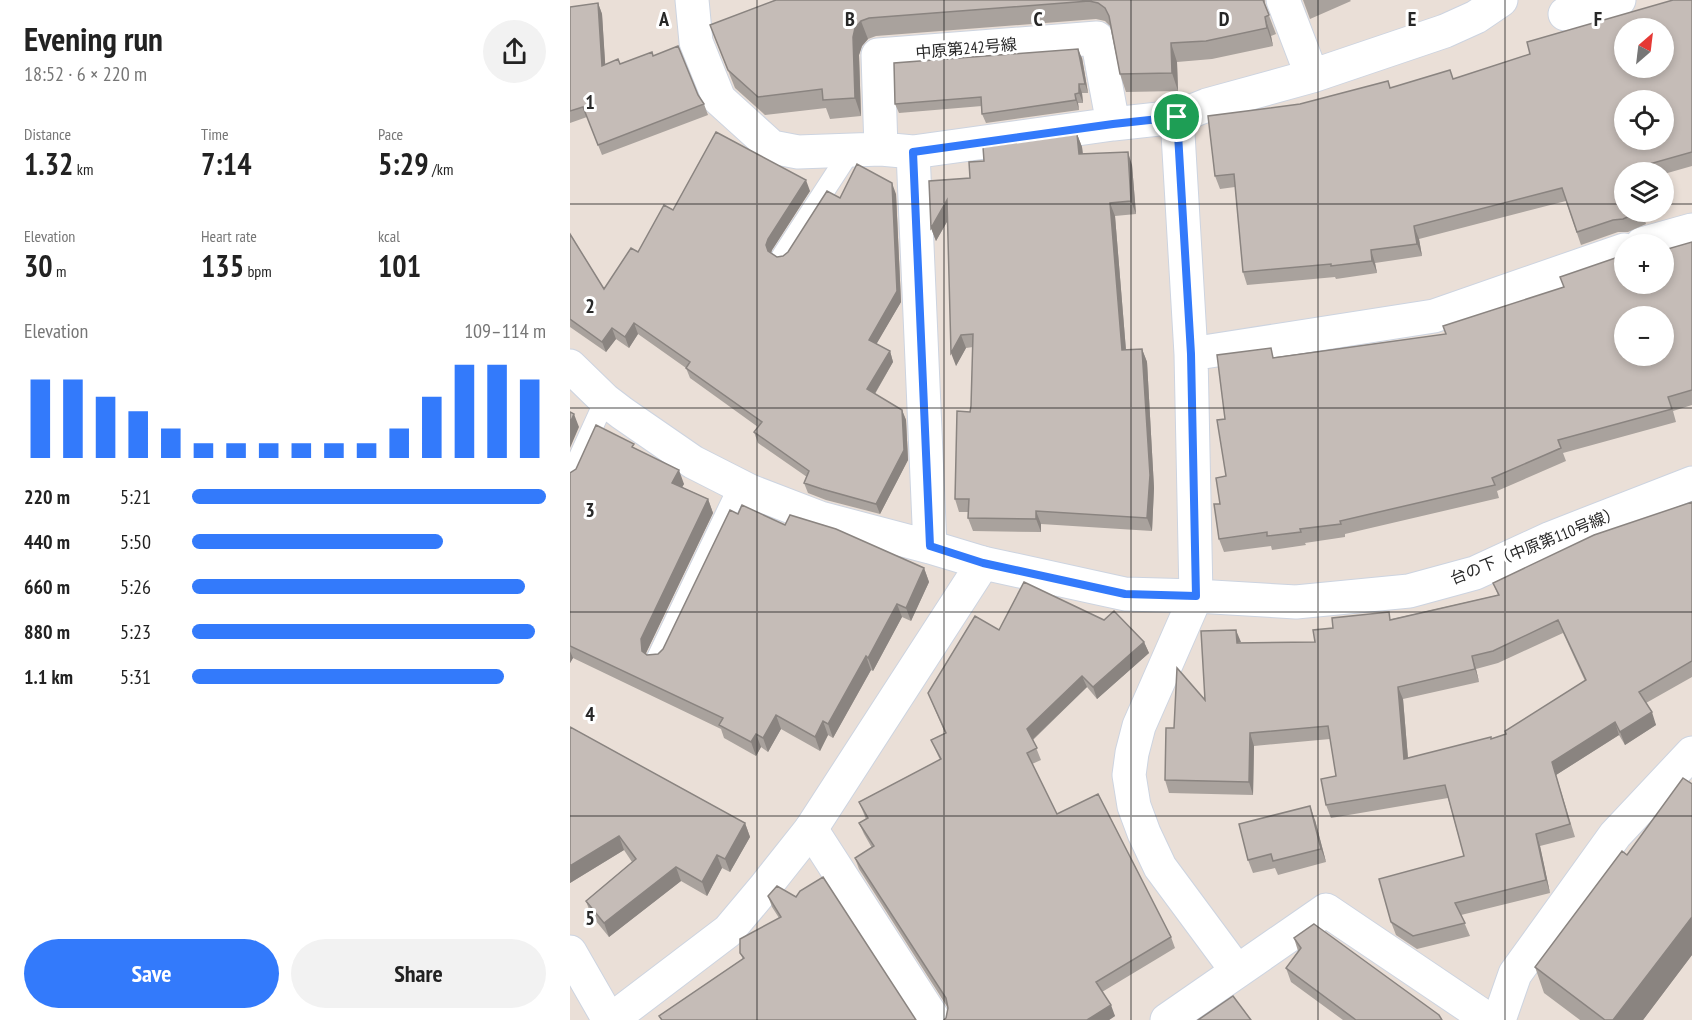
<!DOCTYPE html>
<meta charset="utf-8">
<style>
body{margin:0;font-family:"PT Sans Narrow","Noto Sans JP",sans-serif;background:#f2f2f2;color:#222;height:100vh;display:flex;flex-direction:column;font-size:22px;white-space:nowrap}
*{box-sizing:border-box;margin:0}
p{font-size:20px;color:#767676}
.icon{flex:none;width:33px;height:33px;fill:none;stroke:currentColor;stroke-width:2;stroke-linecap:round;stroke-linejoin:round}
.map{position:relative;flex:1;overflow:hidden}
.details{display:flex;flex-direction:column;background:#fff;width:570px}
.details>*{flex:none}
.needle{width:39px;rotate:28deg}
.controls{position:absolute;left:1044px;top:18px;display:grid;gap:12px}
.controls a{display:grid;place-items:center;width:60px;height:60px;border-radius:50%;background:#fff;box-shadow:0 3px 9px #0003;font-size:30px}
.pin{position:absolute;display:grid;place-items:center;width:51px;height:51px;color:#fff;margin:-26px;border:3px solid #fff;border-radius:50%;box-shadow:0 2px 6px #0007}
.round{display:grid;place-items:center;flex:none;width:63px;height:63px;border-radius:32px;background:#f2f2f2}
.headline{display:flex;align-items:center;justify-content:space-between;height:102px;padding:0 24px}
h1{font-size:33px;font-weight:700;line-height:45px}
.figures{display:grid;grid-template-columns:repeat(3,1fr);gap:9px;height:102px;padding:6px 24px}
.figures div{display:grid;align-content:center}
.figures b{font-size:30px;font-weight:700}
.figures small{font-size:16px;font-weight:400}
.figures p{font-size:16px}
.chart{height:168px;padding:12px 24px}
.chart p{display:flex;justify-content:space-between}
.chart svg{width:100%;height:108px;margin-top:6px;stroke:#337afb;stroke-width:6}
.button{display:flex;gap:12px;margin-top:auto;padding:12px 24px}
.button a{flex:1;height:69px;border-radius:36px;background:#337afb;color:#fff;font-size:24px;font-weight:700;line-height:69px;text-align:center}
.button a+a{background:#f2f2f2;color:#222}
ul{padding:0 24px;list-style:none;font-size:20px}
li{display:grid;grid-template-columns:96px 72px 1fr;align-items:center;height:45px}
li i{height:15px;border-radius:8px;background:#337afb}
main{display:flex;flex:1;min-height:0}
.map>svg:first-child{display:block}
.lines{fill:none;stroke-linecap:round;stroke-linejoin:round}
.service-casing{stroke:#cdd4e0;stroke-width:22}
.minor-casing{stroke:#cdd4e0;stroke-width:35}
.tertiary-casing{stroke:#cdd4e0;stroke-width:35}
.service{stroke:#fff;stroke-width:20}
.minor{stroke:#fff;stroke-width:33}
.tertiary{stroke:#fff;stroke-width:33}
.wall{fill:#a9a29d;fill-rule:evenodd}
.shaded-wall{fill:#8a8480}
.building{fill:#c5bcb7;stroke:#8a8480;stroke-width:1.5;fill-rule:evenodd}
.route-casing{stroke:#fff;stroke-width:12}
.route{stroke:#337afb;stroke-width:8}
.grid{fill:none;stroke:#272727;stroke-width:1.5;stroke-opacity:0.55}
.labels{text-anchor:middle;stroke-width:6;stroke-linejoin:round;paint-order:stroke}
.street-label{font-size:16px;fill:#272727;stroke:#fff}
.grid-label{font-size:20px;text-anchor:middle;font-weight:bold;fill:#272727;stroke:#fff;stroke-width:6;stroke-linejoin:round;paint-order:stroke}
</style>
<main>
<section class="details">
<div class="headline"><div><h1>Evening run</h1><p>18:52 · 6 × 220 m</p></div><a class="round"><svg class="icon" aria-label="share" viewBox="0 0 24 24"><path d="M12 15V3M7 8l5-5 5 5M5 13v7h14v-7"/></svg></a></div>
<div class="figures">
<div><p>Distance</p><b>1.32<small> km</small></b></div>
<div><p>Time</p><b>7:14</b></div>
<div><p>Pace</p><b>5:29<small> /km</small></b></div>
</div>
<div class="figures">
<div><p>Elevation</p><b>30<small> m</small></b></div>
<div><p>Heart rate</p><b>135<small> bpm</small></b></div>
<div><p>kcal</p><b>101</b></div>
</div>
<div class="chart"><p><span>Elevation</span>109–114 m</p>
<svg viewBox="0 0 160 44" preserveAspectRatio="none"><path d="M5 44V12M15 44V12M25 44V19M35 44V25M45 44V32M55 44V38M65 44V38M75 44V38M85 44V38M95 44V38M105 44V38M115 44V32M125 44V19M135 44V6M145 44V6M155 44V12"/></svg>
</div>
<ul>
<li><b>220 m</b>5:21<i style="width:100%"></i></li>
<li><b>440 m</b>5:50<i style="width:71%"></i></li>
<li><b>660 m</b>5:26<i style="width:94%"></i></li>
<li><b>880 m</b>5:23<i style="width:97%"></i></li>
<li><b>1.1 km</b>5:31<i style="width:88%"></i></li>
</ul>
<div class="button"><a>Save</a><a>Share</a></div>
</section>
<div class="map">
<svg width="1122" height="1020" viewBox="0 0 1122 1020">
<rect width="100%" height="100%" fill="#eadfd7"/>
<g class="lines">
<defs>
<path id="service" d="M212,256L281,150
M0,477L35,400
M87,658L169,486"/>
<path id="minor" d="M122,0L126,42L149,99L202,147L228,152L311,149L343,152L543,124L607,117
M713,0L742,76
M995,14L1049,0
M311,149L308,55L527,38L543,124
M343,152L360,547
M1072,244L1122,230
M621,354L864,316L1054,250
M0,366L35,400L52,413L123,462L180,491L250,518L360,547L413,563L555,594L626,596L726,602L839,591L905,573L981,538L1122,483
M241,829L364,1020
M0,952L39,1020
M667,971L590,867L574,833L564,806L559,775L562,753L569,726L626,596L621,354L607,117L637,105L742,76L875,31L906,17L931,0
M597,1020L756,910L919,1020
M929,1020L945,974L1045,835L1122,753"/>
<path id="tertiary" d="M41,1020L158,931L195,887L241,829L413,563"/>
</defs>
<use href="#service" class="service-casing"/>
<use href="#minor" class="minor-casing"/>
<use href="#tertiary" class="tertiary-casing"/>
<use href="#service" class="service"/>
<use href="#minor" class="minor"/>
<use href="#tertiary" class="tertiary"/>
</g>
<path class="wall" d="M206,0H695V5L706,34L701,36L703,46L642,59L607,62L608,91L556,92L550,74L540,26L535,21L526,19L306,36L298,39L292,46L289,55L291,116L260,119L256,108L195,115L165,88L140,25Z
M733,0H780L781,1L740,19Z
M1122,0V166L1094,174V172H1054V212H1072L1076,224L1058,232H1048L1011,245L996,201L849,239L852,256L805,263L807,273L766,279L765,277L677,285L673,272L665,187L650,189L645,176L730,104L821,88L883,79L960,54Z
M28,3L32,14L35,64H50L83,56L128,95L134,104L138,115L32,155L17,117L0,123V7Z
M512,58L518,93H512L513,103H508L509,110L416,123L412,114V106L329,113L325,104Z
M507,134L512,147L513,154L562,165L566,214L545,216L556,350L572,349L577,362L584,488L582,531L471,524V532L403,531L398,518V512H389L385,499L401,406L403,347L396,348L386,366L378,220L366,241L361,228L414,161Z
M240,191L202,250L201,253L207,257L213,256L218,252L270,198L326,194L331,302L306,344L320,351L323,362L305,394L332,410L336,420L338,460L310,514L256,500L238,493L234,483L237,477L188,443L184,432L188,427L120,378L116,368L68,334L59,348L46,339L36,352L0,327V234L34,289L68,252L103,210Z
M1122,242V405L1103,411L1106,422L993,453L996,461L927,491L929,498L775,534V537L735,543L736,545L702,550L701,546L654,552L649,539L650,504L656,476L705,357L876,334L1054,284Z
M65,448L114,484L112,487L138,499L143,513L76,653L77,655L88,654L93,649L168,514L215,525L354,568L359,582L341,621L332,617L303,671L301,670L263,738L258,735L250,751L211,729L198,752L191,747L186,756L154,738L151,729L3,658L0,663V473Z
M1122,502V677L1076,703L1086,725L1055,745L1049,735L986,775L1005,837L970,846L980,893L891,915L900,936L847,949L826,935L821,922L894,856L878,798L761,818L756,805L766,776L760,739L684,746L683,795L599,793L595,780L604,728L635,700L671,643L745,642L763,628L822,619L928,595L923,583ZM993,633L1015,681L936,734L921,739L838,758L833,699L909,682L906,669L928,663Z
M429,630L574,642L579,653L527,699L517,687L463,740L471,760L462,764L487,814L601,937L605,948L532,992L545,1016L539,1020H374L376,1018L378,1008L289,869L285,858L302,848L294,834L289,823L296,819L289,802L370,760L361,740L375,733L358,693Z
M0,727L175,823L180,837L160,872L152,868L137,896L111,881L39,937L21,915L16,901L62,862L54,850L0,883Z
M1122,784V955L1073,1020H1010L974,993L965,967L1057,855Z
M745,820L756,862L708,875L705,868L683,873L678,860Z
M198,896L344,1019L346,1020H91L89,1016L173,959L170,953L209,918L202,907Z
M724,938L872,1020H773L721,982L716,968L728,951Z"/>
<path class="shaded-wall" d="M28,3L32,14L36,76L32,66Z
M695,17L701,36L703,46L697,28Z
M291,21L298,39L292,46L289,55L291,116L285,98L283,37L285,28Z
M601,43L607,62L608,91L602,73Z
M508,49L512,58L518,93L515,84Z
M509,84L512,93L513,103L509,93Z
M505,94L508,103L509,110L506,100Z
M507,134L512,147L514,167L509,154Z
M558,152L562,165L566,214L561,201Z
M236,180L240,191L202,250L200,256L202,262L196,245L198,239Z
M322,183L326,194L331,302L303,350L299,340Z
M377,200L382,213L366,241L361,228Z
M540,203L545,216L557,363L552,350Z
M844,226L849,239L852,256L847,244Z
M801,250L805,263L807,273L802,261Z
M64,323L68,334L59,348L55,337Z
M42,328L46,339L36,352L32,342Z
M391,335L396,348L386,366L381,353Z
M572,349L577,362L584,488L582,531L577,518Z
M320,351L323,362L301,400L297,389Z
M332,410L336,420L338,460L310,514L306,504Z
M4,414L9,427L0,448V423Z
M109,470L114,484L107,496L102,483Z
M138,499L143,513L76,653L77,664L72,651L71,639Z
M466,511L471,524V532L466,519Z
M354,568L359,582L341,621L336,608Z
M327,604L332,617L303,671L298,658Z
M666,630L671,642L667,643Z
M574,642L579,653L527,699L523,687Z
M0,651L3,658L0,663Z
M296,656L301,670L263,738L258,724Z
M902,656L906,669L909,682L905,669Z
M512,676L517,687L461,741L457,729Z
M828,687L833,699L839,771L834,759Z
M1082,712L1086,725L1055,745L1050,732Z
M206,715L211,729L198,752L193,738Z
M253,721L258,735L250,751L245,737Z
M1045,722L1049,735L986,775L1005,837L982,762Z
M680,733L684,746L683,795L679,782Z
M186,734L191,747L186,756L181,742Z
M740,806L745,820L756,862L751,849Z
M175,823L180,837L160,872L155,859Z
M966,834L970,846L980,893L976,880Z
M49,836L54,850L0,883V866Z
M147,855L152,868L137,896L132,882Z
M106,867L111,881L39,937L34,923Z
M1122,917V955L1073,1020H1043Z
M541,1005L545,1016L539,1020H517Z"/>
<path class="building" d="M206,0H693L699,15L695,17L697,28L636,41L601,43L602,73L550,74L539,16L535,8L528,3L519,1L299,18L291,21L285,28L283,37L285,98L253,100L252,89L188,97L158,70L140,25Z
M1103,0H1122V152L1058,170V172H1054V212H1069L1053,219L1043,220L1007,232L992,188L844,226L847,244L801,250L802,261L761,266V264L673,272L664,174L645,176L638,116L730,104L818,81L820,88L880,70L883,79L960,54L957,42ZM1054,28H1094V68H1054ZM1054,100H1094V140H1054Z
M28,3L32,66L48,59L50,64L82,52L83,56L108,46L128,95L134,104L28,145L13,107L0,111V7Z
M508,49L515,84H509V93L505,94L506,100L412,114L411,97L325,104L324,63Z
M146,132L236,180L198,239L196,245L198,251L207,257L213,256L218,252L257,191L270,198L287,164L322,183L327,291L299,340L320,351L297,389L332,410L334,450L306,504L252,489L234,483L239,471L184,432L192,422L116,368L120,362L64,323L55,337L42,328L32,342L0,319V234L34,289L61,248L68,252L94,205L103,210Z
M507,134L509,154L558,152L561,201L540,203L552,350L572,349L580,475L577,518L466,511V519L398,518L399,499H385L387,411L400,412L401,406L403,334L391,335L381,353L377,200L361,228L359,181L400,178L399,162L414,161L413,147Z
M1122,242V390L1098,397L1102,409L988,440L991,448L922,478L925,485L770,521L771,524L730,529L731,532L697,536V532L649,539L644,504H650L646,478L656,476L647,420L655,419L647,355L701,348L703,358L876,334L873,326L994,287L990,277L1054,255V284H1094V250ZM1054,316H1094V356H1054Z
M0,412L4,414L0,423Z
M26,425L64,444L62,447L109,470L102,483L138,499L71,639L72,651L77,655L88,654L93,649L160,510L168,514L172,505L215,525L220,515L266,529L354,568L336,608L327,604L298,658L296,656L258,724L253,721L245,737L206,715L193,738L186,734L181,742L149,725L153,718L0,646V473L6,469Z
M1122,502V661L1069,692L1082,712L1050,732L1045,722L982,762L1000,824L966,834L976,880L885,903L895,923L843,936L821,922L809,879L894,856L875,785L756,805L751,779L766,776L758,726L680,733L679,782L595,780L596,728H604L607,668L635,700L631,631L666,630L667,643L745,642L743,630L763,628L762,618L819,612L820,620L929,595L923,583L1024,535ZM988,620L1016,680L935,731L936,734L921,739V737L834,759L828,687L905,669L902,656L923,651Z
M454,582L534,620L544,611L574,642L523,687L512,676L457,729L467,748L457,753L487,814L528,794L601,937L526,982L541,1005L517,1020H374L376,1018L378,1008L376,998L285,858L304,846L289,823L298,818L289,802L371,759L361,740L376,733L358,693L405,616L429,630Z
M0,727L175,823L155,859L147,855L132,882L106,867L34,923L16,901L66,859L49,836L0,866Z
M1113,778L1122,784V917L1043,1020H1035L965,967L1052,851L1057,855Z
M740,806L751,849L703,861L701,854L678,860L669,824Z
M253,877L346,1020H92L89,1016L174,958L170,953V939L211,917L198,896L207,886L226,897L230,891Z
M744,924L869,1015L872,1020H786L716,968L731,948L724,938Z
M663,996L681,1020H628Z"/>
<g class="lines">
<defs>
<path id="route" d="M607,117L621,354L626,596L555,594L413,563L360,546L343,152L543,124Z"/>
</defs>
<use href="#route" class="route-casing"/>
<use href="#route" class="route"/>
</g>
<path class="grid" d="M187,0V1020M374,0V1020M561,0V1020M748,0V1020M935,0V1020M0,204H1054M1094,204H1122M0,408H1122M0,612H1122M0,816H1122"/>
<g class="labels">
<g class="street-label">
<text transform="translate(396 48) rotate(-5)" y="6">中原第242号線</text>
<text transform="translate(965 545) rotate(-22)" y="6">台の下（中原第110号線）</text>
</g>
</g>
<g class="grid-label">
<text x="94" y="26">A</text>
<text x="280" y="26">B</text>
<text x="468" y="26">C</text>
<text x="654" y="26">D</text>
<text x="842" y="26">E</text>
<text x="1028" y="26">F</text>
<text x="20" y="109">1</text>
<text x="20" y="313">2</text>
<text x="20" y="517">3</text>
<text x="20" y="721">4</text>
<text x="20" y="925">5</text>
</g>
</svg>
<div class="controls">
<a><svg class="needle" viewBox="-14 -14 28 28"><path d="M0-13l5 13h-10z" fill="#e53935"/><path d="M0 13l5-13h-10z" fill="#767676"/></svg></a>
<a><svg class="icon" aria-label="locate" viewBox="0 0 24 24"><circle cx="12" cy="12" r="6"/><path d="M12 2v4M12 18v4M2 12h4M18 12h4"/></svg></a>
<a><svg class="icon" aria-label="layers" viewBox="0 0 24 24"><path d="M12 4l9 5-9 5-9-5zM3 14l9 5 9-5"/></svg></a>
<a>+</a>
<a>−</a>
</div>
<div class="pin" style="left:607px;top:117px;background:#1e9e55"><svg class="icon" aria-label="arrive" viewBox="0 0 24 24"><path d="M6 21V4h12l-3 4 3 4H6"/></svg></div>
</div>
</main>
